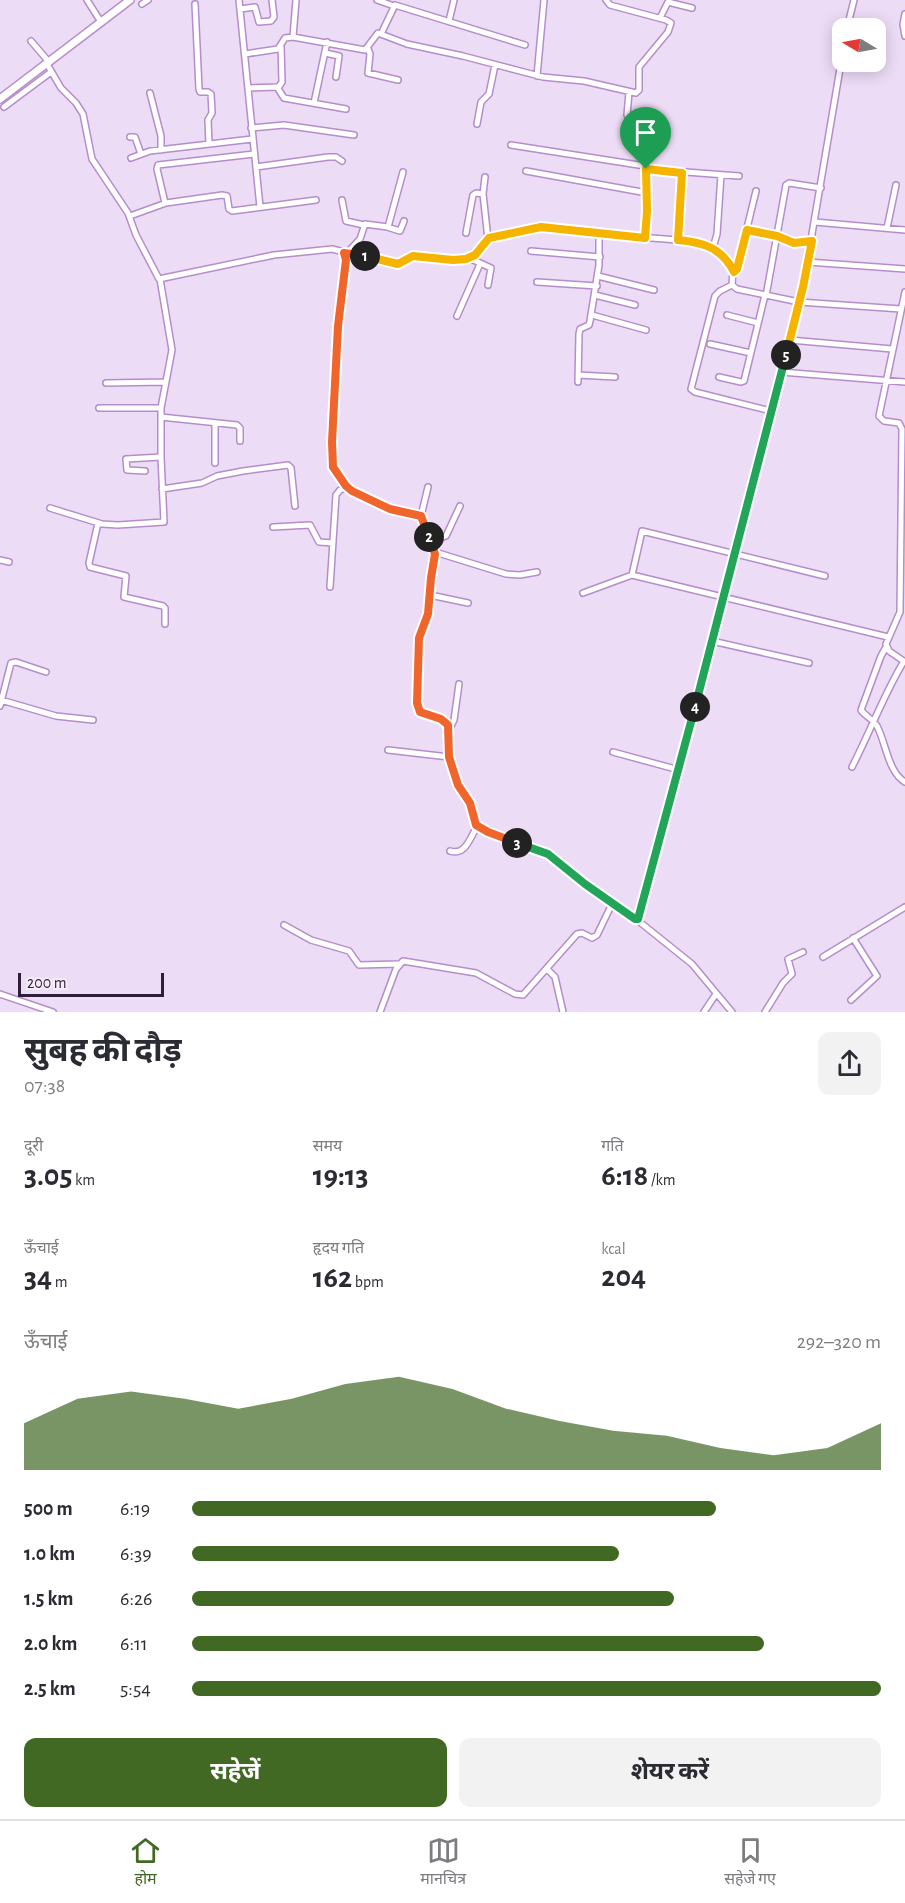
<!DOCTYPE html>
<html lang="hi">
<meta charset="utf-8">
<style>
body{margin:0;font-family:"Alegreya Sans","Noto Sans Devanagari",sans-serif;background:#f2f2f3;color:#2b2b33;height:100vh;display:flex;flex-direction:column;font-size:22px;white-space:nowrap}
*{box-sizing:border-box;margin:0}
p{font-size:20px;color:#7c7c81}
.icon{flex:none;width:33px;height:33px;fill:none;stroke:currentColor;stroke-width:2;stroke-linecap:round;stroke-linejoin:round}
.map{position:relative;height:1012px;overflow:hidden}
.panel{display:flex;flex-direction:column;background:#fff;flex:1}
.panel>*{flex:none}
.needle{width:39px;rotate:280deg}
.buttons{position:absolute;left:832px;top:18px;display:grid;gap:12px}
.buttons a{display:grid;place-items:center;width:54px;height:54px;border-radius:12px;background:#fff;box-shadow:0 3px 15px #0003;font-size:30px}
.scale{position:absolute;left:18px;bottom:15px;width:146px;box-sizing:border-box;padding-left:6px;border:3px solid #2f1e37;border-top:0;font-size:16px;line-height:21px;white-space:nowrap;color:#2f1e37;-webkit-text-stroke:4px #f5edfa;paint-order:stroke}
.pin{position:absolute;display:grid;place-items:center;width:51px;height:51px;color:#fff;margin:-62px -26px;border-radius:50% 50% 50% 0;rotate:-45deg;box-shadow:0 0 6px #0007}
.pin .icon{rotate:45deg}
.km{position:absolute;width:30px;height:30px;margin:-15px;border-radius:50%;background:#222;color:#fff;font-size:16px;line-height:30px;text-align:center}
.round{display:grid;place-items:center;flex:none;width:63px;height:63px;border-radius:12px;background:#f2f2f3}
.headline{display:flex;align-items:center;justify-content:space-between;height:102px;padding:0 24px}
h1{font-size:33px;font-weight:700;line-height:45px}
.metrics{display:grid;grid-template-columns:repeat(3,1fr);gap:9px;height:102px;padding:6px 24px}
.metrics div{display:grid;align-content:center}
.metrics b{font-size:30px;font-weight:700}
.metrics small{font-size:16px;font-weight:400}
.metrics p{font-size:16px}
.chart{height:168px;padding:12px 24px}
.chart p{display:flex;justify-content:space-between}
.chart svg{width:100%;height:108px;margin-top:6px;fill:#426924;opacity:.7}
.button{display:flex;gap:12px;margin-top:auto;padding:12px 24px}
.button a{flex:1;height:69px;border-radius:12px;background:#426924;color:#fff;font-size:24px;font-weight:700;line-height:69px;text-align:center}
.button a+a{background:#f2f2f3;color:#2b2b33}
ul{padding:0 24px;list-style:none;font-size:20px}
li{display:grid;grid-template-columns:96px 72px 1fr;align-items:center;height:45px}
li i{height:15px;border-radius:8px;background:#426924}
.tab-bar{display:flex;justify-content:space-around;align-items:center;height:84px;border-top:2px solid #e1e1e2;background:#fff;font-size:16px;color:#7c7c81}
.tab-bar a{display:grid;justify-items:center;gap:3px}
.tab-bar .current{color:#426924}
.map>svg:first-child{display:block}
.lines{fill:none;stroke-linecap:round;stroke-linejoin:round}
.minor-casing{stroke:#b68dcb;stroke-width:8}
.tertiary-casing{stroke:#b68dcb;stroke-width:10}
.minor{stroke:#fff;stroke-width:5}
.tertiary{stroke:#fff;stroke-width:7}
.split-1-casing{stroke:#fff;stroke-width:12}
.split-2-casing{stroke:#fff;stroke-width:12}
.split-3-casing{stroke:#fff;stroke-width:12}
.split-4-casing{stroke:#fff;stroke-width:12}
.split-5-casing{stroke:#fff;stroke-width:12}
.split-6-casing{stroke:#fff;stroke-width:12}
.split-1{stroke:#f5b400;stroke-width:8}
.split-2{stroke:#f0652b;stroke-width:8}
.split-3{stroke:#f0652b;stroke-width:8}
.split-4{stroke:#22a559;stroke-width:8}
.split-5{stroke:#22a559;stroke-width:8}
.split-6{stroke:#f5b400;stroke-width:8}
</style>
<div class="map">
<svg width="905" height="1012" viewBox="0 0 905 1012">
<rect width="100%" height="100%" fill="#eddcf6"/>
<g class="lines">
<defs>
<path id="minor" d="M87,0L101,22
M239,0L260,207
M296,0L293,37L365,50L378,33L407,44L463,56L543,77L584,81L636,93L639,90V67L668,32L671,23L666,20L610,5L606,0
M377,0L394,6
M142,4L148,0
M195,4L199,89L200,92H208L211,94L212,113L208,120L209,144
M240,9L255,7L259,22L271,21L274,17L272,0
M905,14L903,24L905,36
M660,18L668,2L692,8
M449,21L454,0
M847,28L854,0
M381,34L395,5L525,45
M31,41L49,62
M368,49L370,54L368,73L398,80
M325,53L339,56L336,77
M245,54L278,49L285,38L293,37
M47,64L61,88L76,103L83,114L92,159L128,213L136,235L159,279L274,255L332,249L344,252L346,260L338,325L332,442L333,467L346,486L353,491L390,509L421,516L435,554L431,578L428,614L419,638L417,703L420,712L435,716L448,725L450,732L449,757L458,785L469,803L476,825L488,832L543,851L585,884L636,919L639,917L803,287L843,51
M537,76L544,0
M248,88L277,87L284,98L346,109
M278,88L282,82L281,46
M629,92L627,115L639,120C645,159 649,198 645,238
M150,93L161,136V150
M314,103L327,42
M4,107L51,72
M477,124L481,102L489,94L495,65
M251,128L284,125L354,135
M130,137H135L141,154
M511,145L645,166
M131,158L150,151L252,139
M256,167L328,157H336L342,161
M646,169L739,176
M526,171L647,193
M485,177L483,194L488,239
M342,200L346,221L364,225
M165,203L157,169L158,165L254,154
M130,216L166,203L222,195L227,196L229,209L232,211L316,200
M815,222L905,230
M387,227L400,231L404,221
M887,228L896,185
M747,230L777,236L791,242L812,241
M466,233L473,195L476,193L483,194
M678,240L682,173
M713,248L717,234L721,175
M531,251L600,257
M348,252L360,239L365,224L388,227L403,172
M344,253H350L398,264L413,256L453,260L466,259L475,255L489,238L541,227L586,233L691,241C711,244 721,254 733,270L732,285L737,289L799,302L901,309
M469,258L491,268L488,285
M808,262L905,269
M733,272L737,269L756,191
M598,276L654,290
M537,282L597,286
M732,285L720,291L715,296L691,389L695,392L771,411
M905,292L879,416L884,421L899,423L902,429L900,612L886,644L889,651L905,662
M595,295L635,305
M766,296L786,185L789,183L821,188
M592,315L646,330
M727,315L758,323
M457,316L480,264
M790,340L892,349
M710,344L751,353
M781,372L905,382
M578,375L615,377
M719,377L741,382L744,381L765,295
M578,382L579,334L580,329L589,325L590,321L599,265V234
M106,383L166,382
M99,408H161
M161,417L237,425L240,428V441
M215,423V463
M145,471L127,470L126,459L161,457
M162,489L202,483L217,476L243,471L288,465L291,468L295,506
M50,508L102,524L118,525L164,522L161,457V408L172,350L160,279
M421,516L428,487
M98,523L89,563L90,567L126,576L124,597L163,606L165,608V624
M273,527L310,525L319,542L333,543
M431,541L446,536L460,506
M435,552L506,574L520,575L537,572
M0,560L9,562
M632,575L642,531L825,576
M330,587L336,495L340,490L348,487
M583,593L632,575L888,637
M430,595L468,603
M712,641L809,663
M886,647L881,656L861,710C865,716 873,719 877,726C886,743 888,772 905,782
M1,700L56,716L93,720
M0,706L11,663L16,662L46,672
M450,728L454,720L459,684
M388,750L449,757
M613,752L679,770
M852,767C870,732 884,694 904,661
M450,851C466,856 470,837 477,827
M636,919L692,964L732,1012
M284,925L311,940L349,951L359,965L399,964
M823,957L905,907
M547,969L555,977L563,1012
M0,994L53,1012
M851,1000L877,976L853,938
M380,1012L396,969L403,961L476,973L515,994L523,995L577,934L582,933L592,938L597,935L612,904
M704,1012L716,994
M765,1012L783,983L792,974L788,959L803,952"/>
<path id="tertiary" d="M0,99L130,0"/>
</defs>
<use href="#minor" class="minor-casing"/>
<use href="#tertiary" class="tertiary-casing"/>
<use href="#minor" class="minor"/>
<use href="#tertiary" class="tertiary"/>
</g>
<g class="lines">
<defs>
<path id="split-1" d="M365,256L398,264L413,256L453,260L466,259L475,255L489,238L541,227L645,238L647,211L646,169"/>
<path id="split-2" d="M365,256L344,253L346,260L338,326L332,442L333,467L346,486L352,491L390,509L421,516L429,537"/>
<path id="split-3" d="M429,537L435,554L431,578L428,614L419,638L417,703L420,712L441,719L448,725L449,757L458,785L470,803L476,825L488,832L517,843"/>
<path id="split-4" d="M517,843L548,854L585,884L635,919H638L695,707"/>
<path id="split-5" d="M695,707L786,355"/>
<path id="split-6" d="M646,169L682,173L678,240C703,242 722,248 734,272L737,269L747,230L777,236L794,243L812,241L803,287L786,355"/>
</defs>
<use href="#split-1" class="split-1-casing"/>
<use href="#split-2" class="split-2-casing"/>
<use href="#split-3" class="split-3-casing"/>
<use href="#split-4" class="split-4-casing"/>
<use href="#split-5" class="split-5-casing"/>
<use href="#split-6" class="split-6-casing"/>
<use href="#split-1" class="split-1"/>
<use href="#split-2" class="split-2"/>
<use href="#split-3" class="split-3"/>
<use href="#split-4" class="split-4"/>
<use href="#split-5" class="split-5"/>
<use href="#split-6" class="split-6"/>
</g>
</svg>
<div class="buttons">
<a><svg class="needle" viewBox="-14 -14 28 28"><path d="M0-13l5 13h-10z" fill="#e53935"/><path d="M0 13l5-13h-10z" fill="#7c7c81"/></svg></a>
</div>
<div class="scale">200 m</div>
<div class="pin" style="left:646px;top:169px;background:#1e9e55"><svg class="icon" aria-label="arrive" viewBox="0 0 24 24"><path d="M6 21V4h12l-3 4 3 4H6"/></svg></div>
<b class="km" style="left:365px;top:256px">1</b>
<b class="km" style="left:429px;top:537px">2</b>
<b class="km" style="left:517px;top:843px">3</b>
<b class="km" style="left:695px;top:707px">4</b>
<b class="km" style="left:786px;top:355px">5</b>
</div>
<section class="panel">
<div class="headline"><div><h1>सुबह की दौड़</h1><p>07:38</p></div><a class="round"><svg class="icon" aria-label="share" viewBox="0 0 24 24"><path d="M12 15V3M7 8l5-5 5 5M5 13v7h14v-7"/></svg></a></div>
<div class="metrics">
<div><p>दूरी</p><b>3.05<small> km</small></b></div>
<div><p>समय</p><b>19:13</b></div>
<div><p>गति</p><b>6:18<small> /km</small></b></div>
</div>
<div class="metrics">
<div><p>ऊँचाई</p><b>34<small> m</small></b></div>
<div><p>हृदय गति</p><b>162<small> bpm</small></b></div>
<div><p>kcal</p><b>204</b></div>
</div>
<div class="chart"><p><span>ऊँचाई</span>292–320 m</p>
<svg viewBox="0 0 160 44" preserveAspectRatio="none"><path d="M0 44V25L10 15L20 12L30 15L40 19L50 15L60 9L70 6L80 11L90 19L100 24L110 28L120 30L130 35L140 38L150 35L160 25V44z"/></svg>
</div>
<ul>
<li><b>500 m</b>6:19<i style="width:76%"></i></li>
<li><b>1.0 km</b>6:39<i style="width:62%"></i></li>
<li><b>1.5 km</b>6:26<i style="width:70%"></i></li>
<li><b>2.0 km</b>6:11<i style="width:83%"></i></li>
<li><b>2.5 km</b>5:54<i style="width:100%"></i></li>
</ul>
<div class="button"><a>सहेजें</a><a>शेयर करें</a></div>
</section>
<nav class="tab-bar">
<a class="current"><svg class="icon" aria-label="home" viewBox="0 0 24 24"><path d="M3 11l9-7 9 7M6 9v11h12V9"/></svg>होम</a>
<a><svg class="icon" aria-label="map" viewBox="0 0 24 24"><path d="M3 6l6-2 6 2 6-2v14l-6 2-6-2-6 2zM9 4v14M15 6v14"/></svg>मानचित्र</a>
<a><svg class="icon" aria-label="saved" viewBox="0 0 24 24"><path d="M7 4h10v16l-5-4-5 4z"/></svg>सहेजे गए</a>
</nav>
